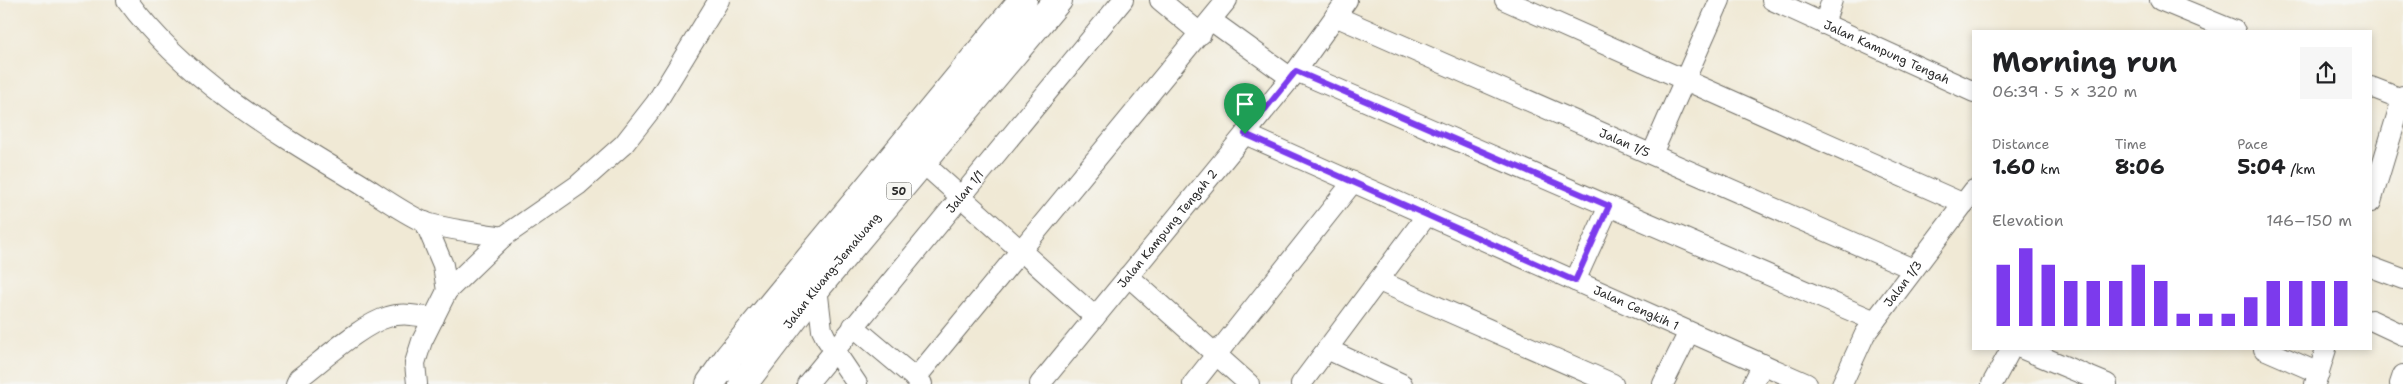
<!DOCTYPE html>
<meta charset="utf-8">
<style>
body{margin:0;font-family:"Shantell Sans",sans-serif;background:#f6f6f6;color:#202124;height:100vh;display:flex;flex-direction:column;font-size:19px;white-space:nowrap}
*{box-sizing:border-box;margin:0}
p{font-size:16px;color:#757577}
.icon{flex:none;width:28px;height:28px;fill:none;stroke:currentColor;stroke-width:2;stroke-linecap:round;stroke-linejoin:round}
.map{position:relative;flex:1;overflow:hidden}
.side{position:absolute;left:1972px;top:30px;width:400px;height:320px;display:flex;flex-direction:column;background:#fff;border-radius:0px;box-shadow:0 2px 8px #0003}
.side>*{flex:none}
.pin{position:absolute;display:grid;place-items:center;width:42px;height:42px;color:#fff;margin:-51px -21px;border-radius:50% 50% 50% 0;rotate:-45deg;box-shadow:0 0 5px #0007}
.pin .icon{rotate:45deg}
.round{display:grid;place-items:center;flex:none;width:52px;height:52px;border-radius:0px;background:#f6f6f6}
.head{display:flex;align-items:center;justify-content:space-between;height:85px;padding:0 20px}
h1{font-size:28px;font-weight:700;line-height:38px}
.metrics{display:grid;grid-template-columns:repeat(3,1fr);gap:8px;height:85px;padding:5px 20px}
.metrics div{display:grid;align-content:center}
.metrics b{font-size:21px;font-weight:700}
.metrics small{font-size:14px;font-weight:400}
.metrics p{font-size:14px}
.chart{height:140px;padding:10px 20px}
.chart p{display:flex;justify-content:space-between}
.chart svg{width:100%;height:90px;margin-top:5px;stroke:#7c3aed;stroke-width:6}
.map>svg:first-child{display:block}
.lines{fill:none;stroke-linecap:round;stroke-linejoin:round}
.minor-casing{stroke:#706e66;stroke-width:22}
.highway-casing{stroke:#706e66;stroke-width:30}
.minor{stroke:#fff;stroke-width:20}
.highway{stroke:#fff;stroke-width:28}
.route-casing{stroke:#fff;stroke-width:10}
.route{stroke:#7c3aed;stroke-width:6}
.labels{text-anchor:middle;stroke-width:4.5;stroke-linejoin:round;paint-order:stroke}
.shield{fill:#f6f6f2;stroke:#686867;stroke-width:1}
.shield-label{font-size:11px;font-weight:bold;fill:#2b2b2b}
.street-label{font-size:12px;fill:#2b2b2b;stroke:#f6f6f2}
</style>
<div class="map">
<svg width="2403" height="384" viewBox="0 0 2403 384">
<rect width="100%" height="100%" fill="#f6f6f2"/>
<filter id="ink" filterUnits="userSpaceOnUse"><feTurbulence type="fractalNoise" baseFrequency=".02" numOctaves="2"/><feDisplacementMap in="SourceGraphic" scale="10" xChannelSelector="R" yChannelSelector="G"/><feConvolveMatrix kernelMatrix="1 2 1 2 8 2 1 2 1" color-interpolation-filters="sRGB"/></filter>
<filter id="wash" filterUnits="userSpaceOnUse"><feTurbulence type="fractalNoise" baseFrequency=".0096" numOctaves="4" result="noise"/><feDisplacementMap in="SourceGraphic" scale="20" xChannelSelector="R" yChannelSelector="G"/><feGaussianBlur stdDeviation="1.12" result="paint"/><feColorMatrix in="noise" values="0 0 0 0 0 0 0 0 0 0 0 0 0 0 0 0 0 1.4 0 .05"/><feComposite in="paint" operator="in"/></filter>
<g filter="url(#wash)">
<rect width="100%" height="100%" fill="#f0e9d5"/>
</g>
<g filter="url(#ink)">
<g class="lines">
<defs>
<g id="minor">
<path d="M127,0C185,79 273,131 356,181C376,193 403,213 424,222C443,229 481,233 503,237"/>
<path d="M1160,0L1201,34"/>
<path d="M1505,0L1964,204"/>
<path id="s1" d="M1772,0L1974,92"/>
<path d="M2160,0L2235,31"/>
<path id="s2" d="M1335,16L1913,269"/>
<path d="M1212,21L1291,78"/>
<path d="M1824,24L1832,0"/>
<path d="M1296,71L1875,321"/>
<path d="M2371,87L2402,99"/>
<path id="s3" d="M1245,134L1807,384"/>
<path d="M1652,154L1720,0"/>
<path d="M923,163L1095,317"/>
<path d="M2371,202L2403,96"/>
<path d="M425,222L443,265L447,291"/>
<path d="M2371,267L2403,279"/>
<path d="M1128,276L1249,384"/>
<path d="M1379,281L1613,384"/>
<path d="M1575,281L1609,206"/>
<path d="M817,287L822,330L826,338L857,384"/>
<path d="M2371,320L2403,335"/>
<path d="M853,326L922,384"/>
<path d="M1327,349L1402,384"/>
<path d="M2023,349L2107,384"/>
<path d="M2264,349L2319,373"/>
<path d="M915,379L1227,0"/>
<path d="M296,384L299,378C322,361 362,324 388,317C403,312 419,316 434,318"/>
<path d="M417,384L415,363L422,341L447,291L503,237L578,185L624,144L656,103L719,0"/>
<path id="s4" d="M807,384L1123,0"/>
<path id="s5" d="M1040,384L1291,78L1347,0"/>
<path d="M1193,384L1353,182"/>
<path d="M1301,384L1427,215"/>
<path d="M1663,384L1689,332"/>
<path d="M1753,384L1763,364"/>
<path id="s6" d="M1842,384L1865,334L1974,190"/>
<path d="M1992,384L2011,349"/>
<path d="M2315,384L2326,349"/>
<path d="M2400,384L2403,375"/>
</g>
<g id="highway">
<path d="M710,384L729,357L1023,0"/>
<path id="s7" d="M743,384L817,287L1058,0"/>
</g>
</defs>
<use href="#minor" class="minor-casing"/>
<use href="#highway" class="highway-casing"/>
<use href="#minor" class="minor"/>
<use href="#highway" class="highway"/>
</g>
</g>
<g class="lines" filter="url(#ink)">
<defs>
<path id="route" d="M1296,71L1609,206L1575,281L1245,134Z"/>
</defs>
<use href="#route" class="route-casing"/>
<use href="#route" class="route"/>
</g>
<g class="labels">
<rect class="shield" x="886.5" y="182.5" width="25" height="17" rx="4"/>
<g class="shield-label">
<text x="899" y="195">50</text>
</g>
<g class="street-label">
<text dy="4" stroke="none"><textPath href="#s1" startOffset="126">Jalan Kampung Tengah</textPath></text>
<text dy="4" stroke="none"><textPath href="#s2" startOffset="316">Jalan 1/5</textPath></text>
<text dy="4" stroke="none"><textPath href="#s4" startOffset="249">Jalan 1/1</textPath></text>
<text dy="4" stroke="none"><textPath href="#s5" startOffset="201">Jalan Kampung Tengah 2</textPath></text>
<text dy="4" stroke="none"><textPath href="#s7" startOffset="144">Jalan Kluang-Jemaluang</textPath></text>
<text dy="4" stroke="none"><textPath href="#s6" startOffset="118">Jalan 1/3</textPath></text>
<text dy="4" stroke="none"><textPath href="#s3" startOffset="428">Jalan Cengkih 1</textPath></text>
</g>
</g>
</svg>
<div class="pin" style="left:1245px;top:134px;background:#1e9e55"><svg class="icon" aria-label="arrive" viewBox="0 0 24 24"><path d="M6 21V4h12l-3 4 3 4H6"/></svg></div>
<section class="side">
<div class="head"><div><h1>Morning run</h1><p>06:39 · 5 × 320 m</p></div><a class="round"><svg class="icon" aria-label="share" viewBox="0 0 24 24"><path d="M12 15V3M7 8l5-5 5 5M5 13v7h14v-7"/></svg></a></div>
<div class="metrics">
<div><p>Distance</p><b>1.60<small> km</small></b></div>
<div><p>Time</p><b>8:06</b></div>
<div><p>Pace</p><b>5:04<small> /km</small></b></div>
</div>
<div class="chart"><p><span>Elevation</span>146–150 m</p>
<svg viewBox="0 0 160 44" preserveAspectRatio="none"><path d="M5 44V14M15 44V6M25 44V14M35 44V22M45 44V22M55 44V22M65 44V14M75 44V22M85 44V38M95 44V38M105 44V38M115 44V30M125 44V22M135 44V22M145 44V22M155 44V22"/></svg>
</div>
</section>
</div>
